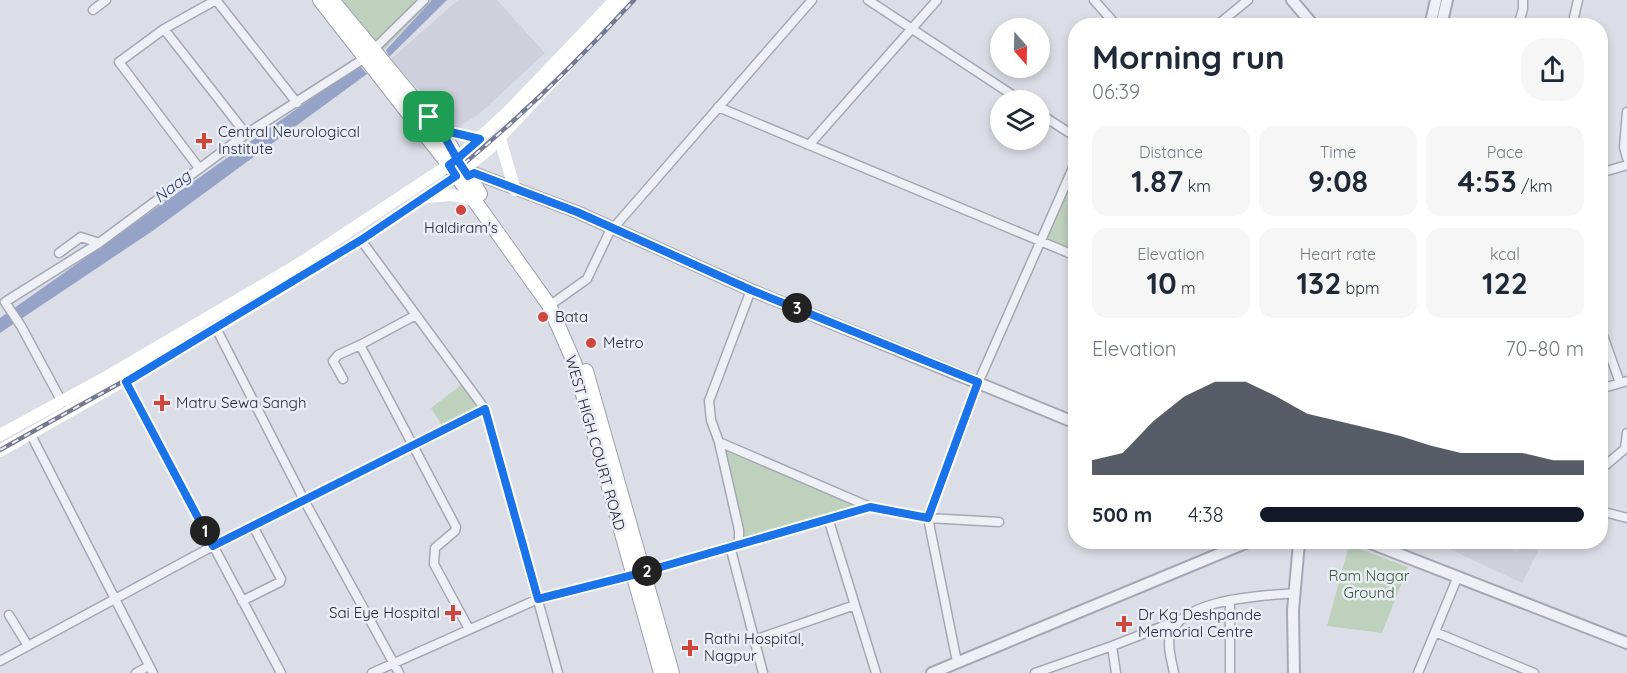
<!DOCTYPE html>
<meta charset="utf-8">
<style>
body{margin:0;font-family:Quicksand,sans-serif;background:#f6f6f7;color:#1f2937;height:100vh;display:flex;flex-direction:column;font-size:22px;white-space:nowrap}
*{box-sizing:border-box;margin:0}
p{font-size:20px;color:#747a83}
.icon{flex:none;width:33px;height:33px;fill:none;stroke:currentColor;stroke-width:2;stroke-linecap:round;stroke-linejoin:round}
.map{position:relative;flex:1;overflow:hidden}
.drawer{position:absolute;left:1068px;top:18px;width:540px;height:531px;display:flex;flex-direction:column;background:#fff;border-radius:24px;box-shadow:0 3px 9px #0003}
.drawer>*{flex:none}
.needle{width:39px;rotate:160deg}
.controls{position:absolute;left:990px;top:18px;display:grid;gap:12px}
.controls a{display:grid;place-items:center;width:60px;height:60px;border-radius:50%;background:#fff;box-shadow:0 3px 9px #0003;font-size:30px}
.pin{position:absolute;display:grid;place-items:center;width:51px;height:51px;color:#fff;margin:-26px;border-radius:12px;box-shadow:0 3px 9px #0006}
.km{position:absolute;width:30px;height:30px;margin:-15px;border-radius:50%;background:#222;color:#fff;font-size:16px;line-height:30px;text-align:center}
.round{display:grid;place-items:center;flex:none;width:63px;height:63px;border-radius:24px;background:#f6f6f7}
.overview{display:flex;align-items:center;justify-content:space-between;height:102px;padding:0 24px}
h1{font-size:33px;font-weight:700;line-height:45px}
.figures{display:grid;grid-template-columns:repeat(3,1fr);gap:9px;height:102px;padding:6px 24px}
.figures div{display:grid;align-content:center;border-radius:15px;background:#f6f6f7;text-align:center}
.figures b{font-size:30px;font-weight:700}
.figures small{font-size:16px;font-weight:400}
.figures p{font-size:16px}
.chart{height:168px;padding:12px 24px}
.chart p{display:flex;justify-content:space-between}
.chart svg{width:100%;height:108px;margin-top:6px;fill:#111827;opacity:.7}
ul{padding:0 24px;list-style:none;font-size:20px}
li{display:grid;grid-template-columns:96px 72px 1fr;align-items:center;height:45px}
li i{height:15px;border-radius:8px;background:#111827}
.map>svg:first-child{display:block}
.built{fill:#ced0dc}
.green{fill:#bed1bd}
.water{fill:#95a3c8}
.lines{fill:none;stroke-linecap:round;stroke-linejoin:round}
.minor-casing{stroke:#a5a8b4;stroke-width:11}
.tertiary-casing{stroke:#a5a8b4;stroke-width:14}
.primary-casing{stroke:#9b9fb3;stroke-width:16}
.minor{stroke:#eff0f5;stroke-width:8}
.tertiary{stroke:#eff0f5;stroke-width:10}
.secondary{stroke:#fff;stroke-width:12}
.primary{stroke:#fff;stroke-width:14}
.rail-casing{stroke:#757a91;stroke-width:4.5}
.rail{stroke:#ebedf5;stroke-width:2;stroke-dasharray:7;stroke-linecap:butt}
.route-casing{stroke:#fff;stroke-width:12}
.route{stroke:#1a73e8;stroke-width:8}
.poi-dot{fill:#d1463c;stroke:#ebedf5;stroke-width:2}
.labels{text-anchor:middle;stroke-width:5;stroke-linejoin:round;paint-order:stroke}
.poi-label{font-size:15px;fill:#25293d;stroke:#ebedf5;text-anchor:start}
.street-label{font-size:15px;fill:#25293d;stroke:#ebedf5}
.park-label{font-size:15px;fill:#325934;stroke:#ebedf5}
.water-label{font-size:16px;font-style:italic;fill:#2f3e72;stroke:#ebedf5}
</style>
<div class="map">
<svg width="1627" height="673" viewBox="0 0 1627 673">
<rect width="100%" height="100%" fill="#dcdee7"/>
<path class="built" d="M458,0H497L545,53L478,115L456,128L390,60Z
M1434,542H1495L1517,551L1524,542L1538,551L1522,583Z"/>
<path class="green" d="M335,0H432L379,55Z
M1075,161V256L1041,241Z
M465,382L485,409L445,430L431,408Z
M723,446L870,507L742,541Z
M1349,545L1408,567L1382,633L1327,626Z"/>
<path class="water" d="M432,0H447L389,57L386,50Z
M359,65L367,74L154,230L0,333V318Z"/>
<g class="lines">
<defs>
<path id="minor" d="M868,0L1020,100
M1094,0L1117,26
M93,10L106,0
M1216,26L1248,0
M1518,26L1523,9V0
M1572,26L1578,0
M164,29L246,134
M372,51L424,0
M718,107L1076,256
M1627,112L1624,147L1627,158
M1040,114L1076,137
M809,145L937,0
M199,168L119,62L164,29L216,0L297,103
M1600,173L1627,165
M361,240L485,409L558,673
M59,253L81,237L99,243
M556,301L587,279L609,233L812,0
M416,315L360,345L456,527L455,531L435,548L434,564L469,629
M1600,327L1620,383
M216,328L304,500L399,673
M343,379L333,361L338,355L360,345
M126,382L281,673
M1600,389L1627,381
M62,402L21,326L5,302L99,243L246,134L365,58
M30,433L153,673
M719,442L870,507L928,518L999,522
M1625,448L1627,433
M1600,470L1627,447
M1600,511L1627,518
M828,518L876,673
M739,544V530L719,442L711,420L709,401L751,290
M730,546L763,673
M242,601L280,582L281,579L253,526
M9,615L28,646
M1435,632L1534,673
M754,640L855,605
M1112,646L1179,620
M0,661L213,546L485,409
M957,662L928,518L978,383L1076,161
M136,673L149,666
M372,673L538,599L633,575L870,507
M1035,673L1112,646L1116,673
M1174,673C1172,662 1167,647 1170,636C1181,598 1262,596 1295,593
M1230,673V600
M1418,673L1458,576"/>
<path id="tertiary" d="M1292,0L1314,26
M1430,26L1436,0
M1441,26L1447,0
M463,179L474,173L577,212L751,290L1076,423
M1368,542L1627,643
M932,673L1248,542
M1294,673L1293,610L1299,543"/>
<path id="primary" d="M320,0L449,165L549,305L574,362L661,673
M332,0L443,134L480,194
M586,371L672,673"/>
</defs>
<use href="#minor" class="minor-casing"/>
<use href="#tertiary" class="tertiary-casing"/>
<use href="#primary" class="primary-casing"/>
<use href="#minor" class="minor"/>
<use href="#tertiary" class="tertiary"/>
<path class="secondary" d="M437,123L446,131L480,139
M500,139L515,190
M425,197L452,195L474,200
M0,435L110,375L299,264L452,163L508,112L615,0
M0,451L216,328L361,240L449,181L489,149L628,0"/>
<use href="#primary" class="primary"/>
<defs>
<path id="rail" d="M0,450C113,386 229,325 339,255C449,186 547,95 634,0"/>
</defs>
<use href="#rail" class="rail-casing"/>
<use href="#rail" class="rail"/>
</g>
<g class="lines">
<defs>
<path id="route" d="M429,117L443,134L457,159L449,165L456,176L361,240L126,382L213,546L485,409L538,599L633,575L870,507L928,518L978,382L751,290L577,212L474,173L468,176L457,159L480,139L446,131L429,117"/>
</defs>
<use href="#route" class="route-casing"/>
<use href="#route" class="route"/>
</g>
<g class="poi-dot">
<path d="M201 132h6v6h6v6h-6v6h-6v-6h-6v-6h6z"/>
<circle cx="461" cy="210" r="6"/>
<circle cx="543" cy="317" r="6"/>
<circle cx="591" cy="343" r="6"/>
<path d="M159 394h6v6h6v6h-6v6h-6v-6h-6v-6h6z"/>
<path d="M450 604h6v6h6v6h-6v6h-6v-6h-6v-6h6z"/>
<path d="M1121 615h6v6h6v6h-6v6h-6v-6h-6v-6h6z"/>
<path d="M687 639h6v6h6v6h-6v6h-6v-6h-6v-6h6z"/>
</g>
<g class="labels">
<g class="poi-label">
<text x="218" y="137">Central Neurological<tspan x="218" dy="17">Institute</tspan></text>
<text x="461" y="233" text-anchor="middle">Haldiram's</text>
<text x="555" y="322">Bata</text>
<text x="603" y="348">Metro</text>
<text x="176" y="408">Matru Sewa Sangh</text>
<text x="440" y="618" text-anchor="end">Sai Eye Hospital</text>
<text x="1138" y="620">Dr Kg Deshpande<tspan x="1138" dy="17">Memorial Centre</tspan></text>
<text x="704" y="644">Rathi Hospital,<tspan x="704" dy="17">Nagpur</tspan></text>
</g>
<g class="street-label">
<text transform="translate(595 443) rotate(74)" y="5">WEST HIGH COURT ROAD</text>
</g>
<g class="park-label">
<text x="1369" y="581">Ram Nagar<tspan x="1369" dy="17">Ground</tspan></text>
</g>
<g class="water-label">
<text transform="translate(172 186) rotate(-38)" y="6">Naag</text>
</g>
</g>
</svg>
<div class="controls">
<a><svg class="needle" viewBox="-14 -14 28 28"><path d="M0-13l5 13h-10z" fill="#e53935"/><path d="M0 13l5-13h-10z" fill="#747a83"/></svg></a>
<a><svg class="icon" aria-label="layers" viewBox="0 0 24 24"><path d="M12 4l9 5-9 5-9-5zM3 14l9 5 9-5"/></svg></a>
</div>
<div class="pin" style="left:429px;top:117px;background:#1e9e55"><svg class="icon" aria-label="arrive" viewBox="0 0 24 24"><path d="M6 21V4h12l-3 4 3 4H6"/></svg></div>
<b class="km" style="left:205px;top:531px">1</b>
<b class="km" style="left:647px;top:571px">2</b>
<b class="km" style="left:797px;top:308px">3</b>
<section class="drawer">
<div class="overview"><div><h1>Morning run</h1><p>06:39</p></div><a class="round"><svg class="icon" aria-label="share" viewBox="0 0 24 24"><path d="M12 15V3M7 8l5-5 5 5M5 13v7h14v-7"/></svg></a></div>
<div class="figures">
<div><p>Distance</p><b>1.87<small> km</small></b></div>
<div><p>Time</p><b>9:08</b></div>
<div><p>Pace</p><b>4:53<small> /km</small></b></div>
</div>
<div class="figures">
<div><p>Elevation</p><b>10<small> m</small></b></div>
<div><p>Heart rate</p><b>132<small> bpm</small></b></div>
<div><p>kcal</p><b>122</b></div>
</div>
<div class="chart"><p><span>Elevation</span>70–80 m</p>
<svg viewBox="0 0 160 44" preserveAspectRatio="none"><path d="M0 44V38L10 35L20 22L30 12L40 6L50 6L60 12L70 19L80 22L90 25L100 28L110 32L120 35L130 35L140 35L150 38L160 38V44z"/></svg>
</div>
<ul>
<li><b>500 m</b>4:38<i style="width:100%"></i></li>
</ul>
</section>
</div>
